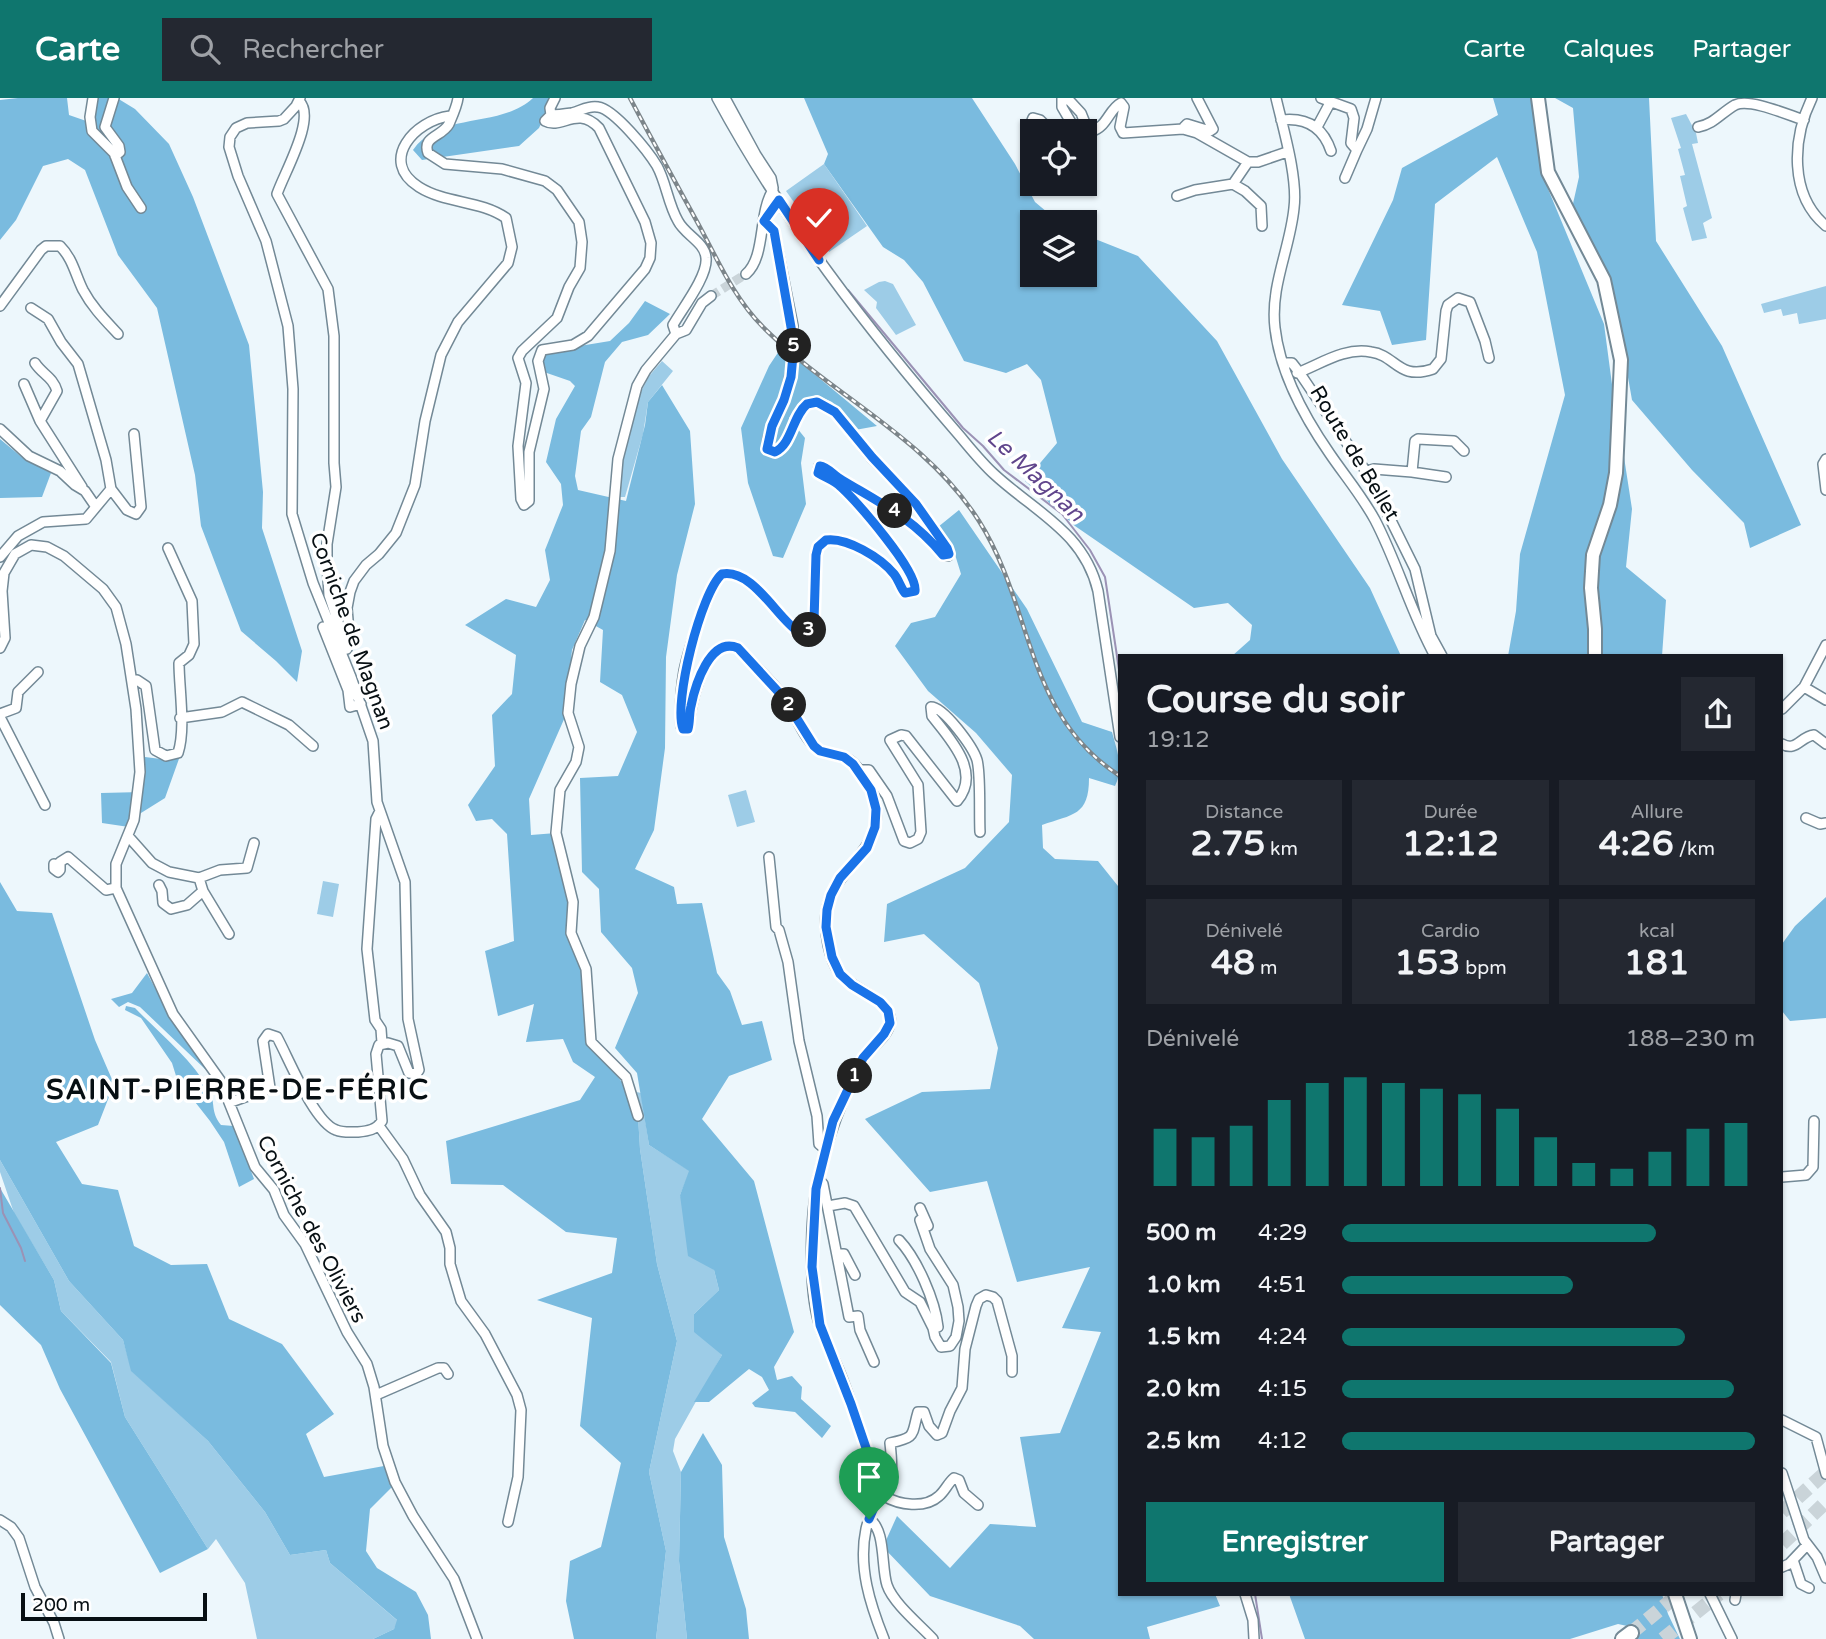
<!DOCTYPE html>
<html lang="fr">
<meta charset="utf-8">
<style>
body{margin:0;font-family:"Varela Round",sans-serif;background:#242831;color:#f1f3f6;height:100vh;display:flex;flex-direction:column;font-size:26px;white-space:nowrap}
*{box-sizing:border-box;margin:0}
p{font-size:23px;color:#9ea1a6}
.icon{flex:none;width:38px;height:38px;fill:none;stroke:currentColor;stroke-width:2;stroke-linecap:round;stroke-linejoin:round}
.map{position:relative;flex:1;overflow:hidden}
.sheet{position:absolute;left:1118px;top:556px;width:665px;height:942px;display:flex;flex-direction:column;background:#171b24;border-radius:0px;box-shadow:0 2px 5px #0004}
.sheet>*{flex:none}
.controls{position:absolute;left:1020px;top:21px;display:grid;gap:14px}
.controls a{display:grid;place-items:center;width:77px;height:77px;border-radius:0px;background:#171b24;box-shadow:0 2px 5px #0004;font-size:35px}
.scale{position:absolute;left:21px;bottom:18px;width:186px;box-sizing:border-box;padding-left:7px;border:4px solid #070f13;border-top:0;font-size:19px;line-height:24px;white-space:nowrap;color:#070f13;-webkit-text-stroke:5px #fff;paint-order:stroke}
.pin{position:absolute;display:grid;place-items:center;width:60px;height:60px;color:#fff;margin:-72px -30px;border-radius:50% 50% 50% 0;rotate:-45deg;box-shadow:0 0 7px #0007}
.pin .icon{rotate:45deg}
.km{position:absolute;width:35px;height:35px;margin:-18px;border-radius:50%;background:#222;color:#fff;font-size:19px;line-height:35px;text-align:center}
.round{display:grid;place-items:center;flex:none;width:74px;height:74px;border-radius:0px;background:#242831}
.head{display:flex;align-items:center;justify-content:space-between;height:119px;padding:0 28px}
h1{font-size:38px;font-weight:800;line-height:52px}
.metrics{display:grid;grid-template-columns:repeat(3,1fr);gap:10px;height:119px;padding:7px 28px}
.metrics div{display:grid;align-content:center;border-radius:0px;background:#242831;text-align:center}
.metrics b{font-size:35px;font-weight:800}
.metrics small{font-size:19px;font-weight:400}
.metrics p{font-size:19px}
.chart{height:196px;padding:14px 28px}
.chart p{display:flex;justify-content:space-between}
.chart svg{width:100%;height:126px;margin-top:7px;stroke:#0f766e;stroke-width:6}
.button{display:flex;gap:14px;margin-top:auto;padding:14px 28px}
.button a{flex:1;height:80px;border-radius:0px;background:#0f766e;color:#fff;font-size:28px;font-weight:800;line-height:80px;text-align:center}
.button a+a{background:#242831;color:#f1f3f6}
ul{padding:0 28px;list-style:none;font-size:23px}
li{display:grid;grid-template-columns:112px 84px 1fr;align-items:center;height:52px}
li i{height:18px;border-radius:9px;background:#0f766e}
header{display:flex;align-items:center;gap:42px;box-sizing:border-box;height:98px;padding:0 35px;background:#0f766e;color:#fff}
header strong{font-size:33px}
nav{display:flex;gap:38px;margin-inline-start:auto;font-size:24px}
.search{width:490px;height:63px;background:#242831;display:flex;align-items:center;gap:18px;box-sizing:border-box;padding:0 24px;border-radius:0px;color:#9ea1a6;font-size:26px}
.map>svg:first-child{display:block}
.green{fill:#9dcce7}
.forest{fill:#7abbdf}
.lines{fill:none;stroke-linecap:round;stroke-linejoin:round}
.stream{stroke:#9b92b5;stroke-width:2}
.minor-tunnel{stroke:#cad4d9;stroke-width:9;stroke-dasharray:9 4.5;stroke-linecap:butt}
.highway-tunnel{stroke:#cad4d9;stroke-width:14;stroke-dasharray:14 7;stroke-linecap:butt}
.minor-casing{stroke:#738996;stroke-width:12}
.major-casing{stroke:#738996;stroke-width:16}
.highway-casing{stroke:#738996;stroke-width:18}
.minor{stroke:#fff;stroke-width:9}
.major{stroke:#fff;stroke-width:12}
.highway{stroke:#fff;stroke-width:14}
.rail-casing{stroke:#7c858a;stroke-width:4.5}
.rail{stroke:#fff;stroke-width:2;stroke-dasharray:5;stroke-linecap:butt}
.route-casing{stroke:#fff;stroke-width:14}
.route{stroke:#1a73e8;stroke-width:9}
.labels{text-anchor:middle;stroke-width:7;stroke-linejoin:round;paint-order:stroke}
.street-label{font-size:21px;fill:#070f13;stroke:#fff}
.water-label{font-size:23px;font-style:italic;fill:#60458c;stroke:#fff}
.district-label{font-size:28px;font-weight:bold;letter-spacing:2px;fill:#070f13;stroke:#fff}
</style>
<header>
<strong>Carte</strong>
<div class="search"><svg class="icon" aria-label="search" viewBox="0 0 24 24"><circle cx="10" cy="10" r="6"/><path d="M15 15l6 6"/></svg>Rechercher</div>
<nav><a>Carte</a><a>Calques</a><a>Partager</a></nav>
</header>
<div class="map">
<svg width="1826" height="1541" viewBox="0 0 1826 1541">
<rect width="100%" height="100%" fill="#edf7fc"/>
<path class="green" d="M1686,16L1696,35L1698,45L1692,46L1712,120L1703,125L1707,140L1692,143L1683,110L1687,108L1680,78L1685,77L1678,51L1681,50L1671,20Z
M824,66L867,128L829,154L786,93Z
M885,183L893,186L916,227L896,237L876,210L877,204L864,192L879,184Z
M1826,188V221L1799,226L1797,215L1783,218L1781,211L1764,215L1761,206Z
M662,263L673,273L648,304L643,336L625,399H618C620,365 628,316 645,286C649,277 656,270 662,263Z
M746,692L755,724L737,729L728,697Z
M323,783L339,786L333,819L317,816Z
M628,992L641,995L649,1047L690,1073L680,1097L714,1172L719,1192L694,1216L722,1257L675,1341L673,1353L681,1374L679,1463L687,1541H656L666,1453L649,1374L677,1243L657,1166L640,1051L638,1018Z
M0,1062L69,1183L123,1242L132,1273L208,1343L265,1414L290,1457L326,1452L330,1465L398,1523L394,1531L373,1541H257L245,1485L216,1441L208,1451L125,1319L111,1264L61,1213L54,1182L14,1115L0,1074Z"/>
<path class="forest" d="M18,0H67L69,17L92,25L95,0H117L135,11L169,46L193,99L249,247L263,394L262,430L302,553L297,584L276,563L241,533L201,428L195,377L157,210L118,157L85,72L68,61L43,68L16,122L0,142V2Z
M533,0H553L539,30L519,48L422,62L413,52C440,13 500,31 533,0Z
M804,0H972L1015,66L1035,104L1059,124H1032V177H1085V137L1138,158L1217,243L1282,361L1370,490L1401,558H1232L1250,542L1252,527L1228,505L1194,510L1075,428L1025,383L1057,345L1041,282L1027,266L1006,275L964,263L923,184L904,162L883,149L824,66L828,56Z
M1493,0H1533L1546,86L1604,226L1615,309L1612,337L1624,359L1632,411L1626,469L1666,502L1662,558H1508L1516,513L1520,456L1565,297L1537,154L1497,59L1435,106L1426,242L1392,247L1380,213L1342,207L1393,102L1402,70L1498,17Z
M1555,0H1649L1656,143L1722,248L1801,427L1750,450L1744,425L1692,372L1632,302L1612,188L1572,110L1579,79L1573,10Z
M645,203L670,216L648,237L622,244L605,264L591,319L581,333L575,378L578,392L626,403L645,327L648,304L662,287L690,333L695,406L677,477L666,559L665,650L654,732L635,771L674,789L677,806L702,805L717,875L730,893L742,927L762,923L772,962L729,978L702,1021L754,1083L794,1234L774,1269L777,1282L792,1278L802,1289L801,1301L831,1328L822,1340L795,1314L755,1309L752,1305L769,1292L762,1279L749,1271L709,1304H694L722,1257L694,1234V1216L719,1192L714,1172L688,1158L680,1097L689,1073L649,1047L637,975L615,950L638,895L632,870L601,834L599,791L582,774L580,680L618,678L637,634L622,597L600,584L603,532L585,522L572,552L565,619L529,701L531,737L556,735L571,790V835L581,856L591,944L628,992L638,1018L640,1051L657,1166L677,1243L649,1374L666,1453L656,1541H574L566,1503L570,1463L601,1449L621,1365L580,1328L592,1220L537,1202L612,1175L617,1140L566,1134L503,1087L451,1086L446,1043L580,1002L595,979L573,964L563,941L526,944L534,906L498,918L485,853L514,843L507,736L492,721L476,723L468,707L495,668L492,617L512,596L516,557L465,527L506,501L536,509L550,482L545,452L563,407L561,386L546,364L556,321L575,288L570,283L544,274L543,254L610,243L629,225Z
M779,253L789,255L877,328L855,332L832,304L816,297L799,305L789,320L805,340L801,365L806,406L783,460L773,458L748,385L741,330L769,268Z
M0,341L24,361L51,375L42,399L0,400Z
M959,412L1027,511L1082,624L1112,634C1117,653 1124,669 1115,688L1089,680C1089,718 1073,716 1042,727L1043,750L1055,761L1098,763L1118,788L1120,799V1496H1215L1220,1508L1147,1529L1150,1541H1034L1020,1528L930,1498L883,1449L897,1418L950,1470L990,1426L1036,1429L1020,1339L1060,1335L1101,1234L1062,1230L1090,1169L1017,1184L987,1083L930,1094L865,1021L922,994L990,991L998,950L979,885L924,836L884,844L887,806L965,770L1009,724L1012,677L976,635L928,593L895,548L911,525L935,519L961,476L953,450L938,429Z
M180,658L165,700L133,720L129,729L102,725L101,695L142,694L145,659L169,662Z
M0,784L17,813L52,815L95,942L114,986L98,1027L56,1044L82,1086L118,1092L134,1148L171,1167L207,1166L229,1221L282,1246L334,1316L306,1336L324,1379L384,1368L394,1387L370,1411L366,1453L377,1470L416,1494L428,1517L431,1541H373L394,1531L397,1522L330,1465L326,1452L290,1457L265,1414L208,1343L131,1273L123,1242L69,1183L0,1062Z
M1826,799V920L1790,923L1782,913V846L1795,828Z
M147,875L175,927L206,965L205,971L140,909L128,904L119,909L111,901L132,895Z
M126,908L135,910C160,936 191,960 209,992C216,1005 210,1013 221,1027L234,1028L254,1081L239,1089L224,1044L210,1023L177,981L172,965L141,920L125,912Z
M0,1090L54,1182L61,1213L111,1265L125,1319L208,1451L160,1475L60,1291L41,1247L0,1207Z
M703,1335L722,1367L724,1439L746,1511L749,1541H687L679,1463L681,1374Z
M1289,1496H1662L1668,1516L1680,1541H1632V1529L1618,1526L1570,1541H1305Z"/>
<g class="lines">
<path class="stream" d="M848,192L963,330L983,348L1004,372L1062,416L1090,452L1105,479L1120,578
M0,1090L3,1115L21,1150L25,1163
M1255,1496L1262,1541"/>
<path class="minor-tunnel" d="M711,198L746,176"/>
<path class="highway-tunnel" d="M1782,1414L1826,1374
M1782,1446L1826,1404
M1631,1535L1679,1496
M1663,1541L1719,1496"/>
<defs>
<path id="minor" d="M93,0L90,19L92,33L114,55L127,89L141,110
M114,0L105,29L119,48L120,54L115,58
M458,0C457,8 452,19 449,26C442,39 422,38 428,55L445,66L502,71L545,83L557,92L579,124L582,144L580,170L569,189L557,220L522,253L518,260L526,285L518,348L521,401L524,407L529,403V354L544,291L538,263L542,252L573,247L588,238L645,171L650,160L651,145L645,124L599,30C577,7 562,32 545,23L551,17L550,10L555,0
M717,0C783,122 868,232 959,337C970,350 981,364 994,376C1035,414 1084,434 1098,493L1120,639
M725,0L756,57L771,80L773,90
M1062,0V9L1076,33
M1067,0L1081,15L1087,30L1092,33C1107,29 1109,11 1121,5L1124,9L1120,29L1123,35L1183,31L1197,35L1248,64H1258L1287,54
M1276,0C1283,30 1298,80 1294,110C1290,151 1270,188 1275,230C1280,275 1305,320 1330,356C1345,378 1362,398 1375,422C1398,466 1411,515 1435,558
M1321,0L1351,11L1354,20L1351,45L1357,52L1345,80
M1812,0C1792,41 1789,97 1826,128
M299,3C317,19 284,75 277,96L328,191L334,238V365L336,389L327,446V465L329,497L347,551
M551,17C558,17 565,16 572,15C581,13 588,7 598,9C614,11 648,53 657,68C666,84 668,106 678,123C685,137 705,144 706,160C708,178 682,211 673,227L676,236
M1281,22C1306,19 1323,29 1331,53
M1184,29L1187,26L1210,33L1213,31L1197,0
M1317,29L1331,3
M1698,29C1714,26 1721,15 1735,7C1750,0 1788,17 1804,22
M1040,33L1031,25L1033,20L1040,22L1051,33
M1357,52L1367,31L1376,0
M1072,86H1073
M1233,86L1245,93L1261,108L1262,128
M1177,98L1195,92L1233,86L1248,64
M764,123L774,133L793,228L794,262L784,302L768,340L767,351L775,354C792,346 792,319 807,306L817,304L835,314L871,359L916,406L949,454L948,458L943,457C913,420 882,405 842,382C834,378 828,369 819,368L818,375C826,380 834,382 841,389C857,404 918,474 915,493L905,495C899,488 897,479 890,471C880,461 839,435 825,443C819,446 817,451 816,457L814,517L812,528L808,533L801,535C778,522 753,470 722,476C709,487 688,554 684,573C681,590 680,611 681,628L685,631L689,628C690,606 706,535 738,550C753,567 771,582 784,600C796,615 802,640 819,652C827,657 837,656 846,660C857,665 868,684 872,696C893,752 831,767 826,816C824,834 829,861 840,876C852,891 894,903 890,925C888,939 870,949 863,961C841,1001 828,1038 818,1082C810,1118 808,1194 820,1228C825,1243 832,1256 838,1270C849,1296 857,1323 866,1350C870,1362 876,1375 878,1388C879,1404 869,1416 866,1431C858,1469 870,1506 884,1541
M746,176C766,159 758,115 773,92
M0,208L41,152L46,148H60C73,161 75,176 83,192C92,209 105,222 118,236
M31,210L48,221L61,244L78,266L106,362L111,391L127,412L136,416L141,409L134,336
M1283,265H1292L1299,274L1369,378L1415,471L1431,538L1442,558
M1297,275C1321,266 1344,249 1371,254C1396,257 1398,283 1433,271L1441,261L1446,213L1448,207L1458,200L1470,204L1485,243L1489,260
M24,286L40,323L57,293C53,279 42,276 35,265
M40,323L82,389
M0,331L29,358L60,373L75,387L85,393L96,409
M1826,361L1823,366L1826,392
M1367,373L1374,371L1412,374L1415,343L1418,341L1454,343L1464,353
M1412,374L1446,379
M0,459L18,438L43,424L86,421L111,391
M323,529L348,592L350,609L361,606
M0,550L5,540L2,493L4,475L15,456L31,447L47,449L64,458L103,491L116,509L126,546L136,611L140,674L134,722L116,766V790L173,916L220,982L255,1069L274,1092L284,1117L305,1146L347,1234L367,1266L374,1289L383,1348L395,1384L413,1418L454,1481L477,1541
M341,555L350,546L347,510L350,494L354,483L366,467L379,456L396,435L415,387L425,323L441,257L458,224L508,165L512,149L506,120C480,102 446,106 419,89C378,63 415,22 450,18
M132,583L137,582L146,588L155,652L166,658L178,655C186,631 179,590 179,565L189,557L194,546L192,503L168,450
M1804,589L1826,602
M1782,611L1804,589L1826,547
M0,616L16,610L18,594L38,574
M0,619L45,707
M180,620L222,614L242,604L289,627L313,648
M1782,646C1796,654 1800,639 1814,637L1826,646
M858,672H869L887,698L904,743L910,745L918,741L921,734L918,687L890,642L901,637L906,638L957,703C982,674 950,641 932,618L931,609C944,609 973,649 977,662C981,677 979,716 980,734
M380,713L376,721L367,851L375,922L381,931L382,945
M1806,720L1820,726L1826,725
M128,738L152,765L169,774L199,780L203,793L187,807L171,811L163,805L162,793L159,787
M769,759L776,829L779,832L788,864L799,943L817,1018L819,1046L826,1052
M54,766V771L58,774L60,772V764L68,759L106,792L116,790
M199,780L220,772L247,770L254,745
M203,793L229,836
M231,1004L270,990L263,943L268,936L277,939C289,961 314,1024 336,1032C343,1035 351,1034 358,1034C368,1033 376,1032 382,1023L376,956L379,947L388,945L398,948L409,975L416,976L419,972L408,921L405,784L377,704L373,643L351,579L313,485L292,416L293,291L288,228L266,143L238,78L229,49L230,39L236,30L247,25L279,23L284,21L296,8L300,0
M638,1018L626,979L591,944L586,871L571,835L573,804L556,735L560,692L576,664L579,649L568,615L571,586L580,548L594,519L610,453L618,361L637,288L646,272L676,236L686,232L702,205L711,198
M379,1028L403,1061L420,1097L446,1134L450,1150V1166L461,1203L485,1236L517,1297L521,1312L518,1379L508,1424
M1782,1079L1806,1077L1813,1069L1814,1023
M818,1080L823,1086L849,1219L858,1218L860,1232L874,1264
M828,1108L845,1105L854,1108L905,1194L920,1204L933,1230L938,1229C935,1202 917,1161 899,1142
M920,1110L928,1128
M920,1122L930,1151L953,1187L958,1209L959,1223L956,1239L950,1248L941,1249L935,1239L933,1230
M837,1156H844L855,1177
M376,1297L438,1270H444L448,1276
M1782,1322L1816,1339L1826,1376
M1782,1375L1804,1442L1817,1459L1826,1480
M878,1397L884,1398C894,1382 892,1363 890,1345C917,1339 911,1338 918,1314H924L929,1328L937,1337L942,1335L950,1313L962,1290L965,1251L976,1208L979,1201L986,1197L993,1199L997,1203L1012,1258V1274
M884,1398C899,1407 925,1411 939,1398C945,1393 948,1385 954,1380L959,1382L964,1395L978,1407
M869,1421C886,1431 881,1469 887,1487C893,1505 920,1527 933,1541
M0,1422L11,1429L19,1440L35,1489L54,1525L59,1541
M1793,1462L1801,1486L1809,1490
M1782,1469L1789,1466L1807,1447
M1245,1496L1253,1522L1254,1541
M1710,1496L1732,1541
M1735,1502L1736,1496"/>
<path id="major" d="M1538,0L1548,74L1604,182L1621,262L1616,375L1610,407L1593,457L1592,473L1591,490L1595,531V558
M1675,1496L1690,1541"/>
<path id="highway" d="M1623,1541L1631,1535"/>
</defs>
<use href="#minor" class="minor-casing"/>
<use href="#major" class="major-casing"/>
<use href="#highway" class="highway-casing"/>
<use href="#minor" class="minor"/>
<use href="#major" class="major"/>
<use href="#highway" class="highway"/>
<defs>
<path id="rail" d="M630,0C653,44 677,87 701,131C719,165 735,201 763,229C832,298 925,338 979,423C1034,510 1024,616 1120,678"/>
</defs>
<use href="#rail" class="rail-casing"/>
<use href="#rail" class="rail"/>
</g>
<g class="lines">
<defs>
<path id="route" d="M819,162L779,102L764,123L774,133L794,246L791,279L784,302L772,328L767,351L775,354C792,346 792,319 807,306L817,304L835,314L872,359L916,406L947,450L949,456L943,457C912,420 882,406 842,382C834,378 828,369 820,368L818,375C826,380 834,382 841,389C857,404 918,473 915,493L905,495C900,489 899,482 894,476C881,460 847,439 826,442L818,449L816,457L814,523L808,533L800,535C778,522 753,470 722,476C701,494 673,605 683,631H688C690,624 689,616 691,608C695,588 710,538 738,550L784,600L814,648L820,653L844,659L853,666L871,692L876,711L875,729L867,750L840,780L831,797L827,812L826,829L832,859L840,876L852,887L880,904L888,913L890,925L884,936L863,960L833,1023L816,1091L812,1169L820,1227L851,1306L877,1382V1403L869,1421"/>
</defs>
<use href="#route" class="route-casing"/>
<use href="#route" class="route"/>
</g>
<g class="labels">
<g class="street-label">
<text transform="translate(1355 355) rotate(59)" y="7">Route de Bellet</text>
<text transform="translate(352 533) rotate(70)" y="7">Corniche de Magnan</text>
<text transform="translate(312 1131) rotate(62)" y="7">Corniche des Oliviers</text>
</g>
<g class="water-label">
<text transform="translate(1036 377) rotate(43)" y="8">Le Magnan</text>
</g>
<g class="district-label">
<text x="238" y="1001">SAINT-PIERRE-DE-FÉRIC</text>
</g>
</g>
</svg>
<div class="controls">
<a><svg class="icon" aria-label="locate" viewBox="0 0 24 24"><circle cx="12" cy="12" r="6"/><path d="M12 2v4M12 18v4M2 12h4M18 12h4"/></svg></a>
<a><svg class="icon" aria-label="layers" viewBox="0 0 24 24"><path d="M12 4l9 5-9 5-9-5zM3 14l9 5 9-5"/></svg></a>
</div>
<div class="scale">200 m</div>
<div class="pin" style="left:869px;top:1421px;background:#1e9e55"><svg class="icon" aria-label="arrive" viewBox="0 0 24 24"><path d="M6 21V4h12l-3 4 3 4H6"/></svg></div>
<div class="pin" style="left:819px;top:162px;background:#d93025"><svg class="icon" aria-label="check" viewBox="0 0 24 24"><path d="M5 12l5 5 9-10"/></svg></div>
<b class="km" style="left:855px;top:978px">1</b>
<b class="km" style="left:789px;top:607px">2</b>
<b class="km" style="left:809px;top:532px">3</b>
<b class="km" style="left:895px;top:413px">4</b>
<b class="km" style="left:794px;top:248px">5</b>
<section class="sheet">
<div class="head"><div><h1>Course du soir</h1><p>19:12</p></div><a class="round"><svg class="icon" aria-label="share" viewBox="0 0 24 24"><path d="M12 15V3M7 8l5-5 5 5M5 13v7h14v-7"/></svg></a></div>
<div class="metrics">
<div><p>Distance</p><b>2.75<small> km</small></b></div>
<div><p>Durée</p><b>12:12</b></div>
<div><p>Allure</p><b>4:26<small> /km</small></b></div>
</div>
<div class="metrics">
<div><p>Dénivelé</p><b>48<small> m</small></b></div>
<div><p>Cardio</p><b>153<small> bpm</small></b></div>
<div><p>kcal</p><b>181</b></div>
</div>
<div class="chart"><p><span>Dénivelé</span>188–230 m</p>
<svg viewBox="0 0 160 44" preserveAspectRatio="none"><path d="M5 44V24M15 44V27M25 44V23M35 44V14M45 44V8M55 44V6M65 44V8M75 44V10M85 44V12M95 44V17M105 44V27M115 44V36M125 44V38M135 44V32M145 44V24M155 44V22"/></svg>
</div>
<ul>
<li><b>500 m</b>4:29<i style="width:76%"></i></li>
<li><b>1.0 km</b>4:51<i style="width:56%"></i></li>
<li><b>1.5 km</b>4:24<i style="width:83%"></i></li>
<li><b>2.0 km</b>4:15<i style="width:95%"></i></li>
<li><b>2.5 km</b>4:12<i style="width:100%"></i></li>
</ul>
<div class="button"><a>Enregistrer</a><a>Partager</a></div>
</section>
</div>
